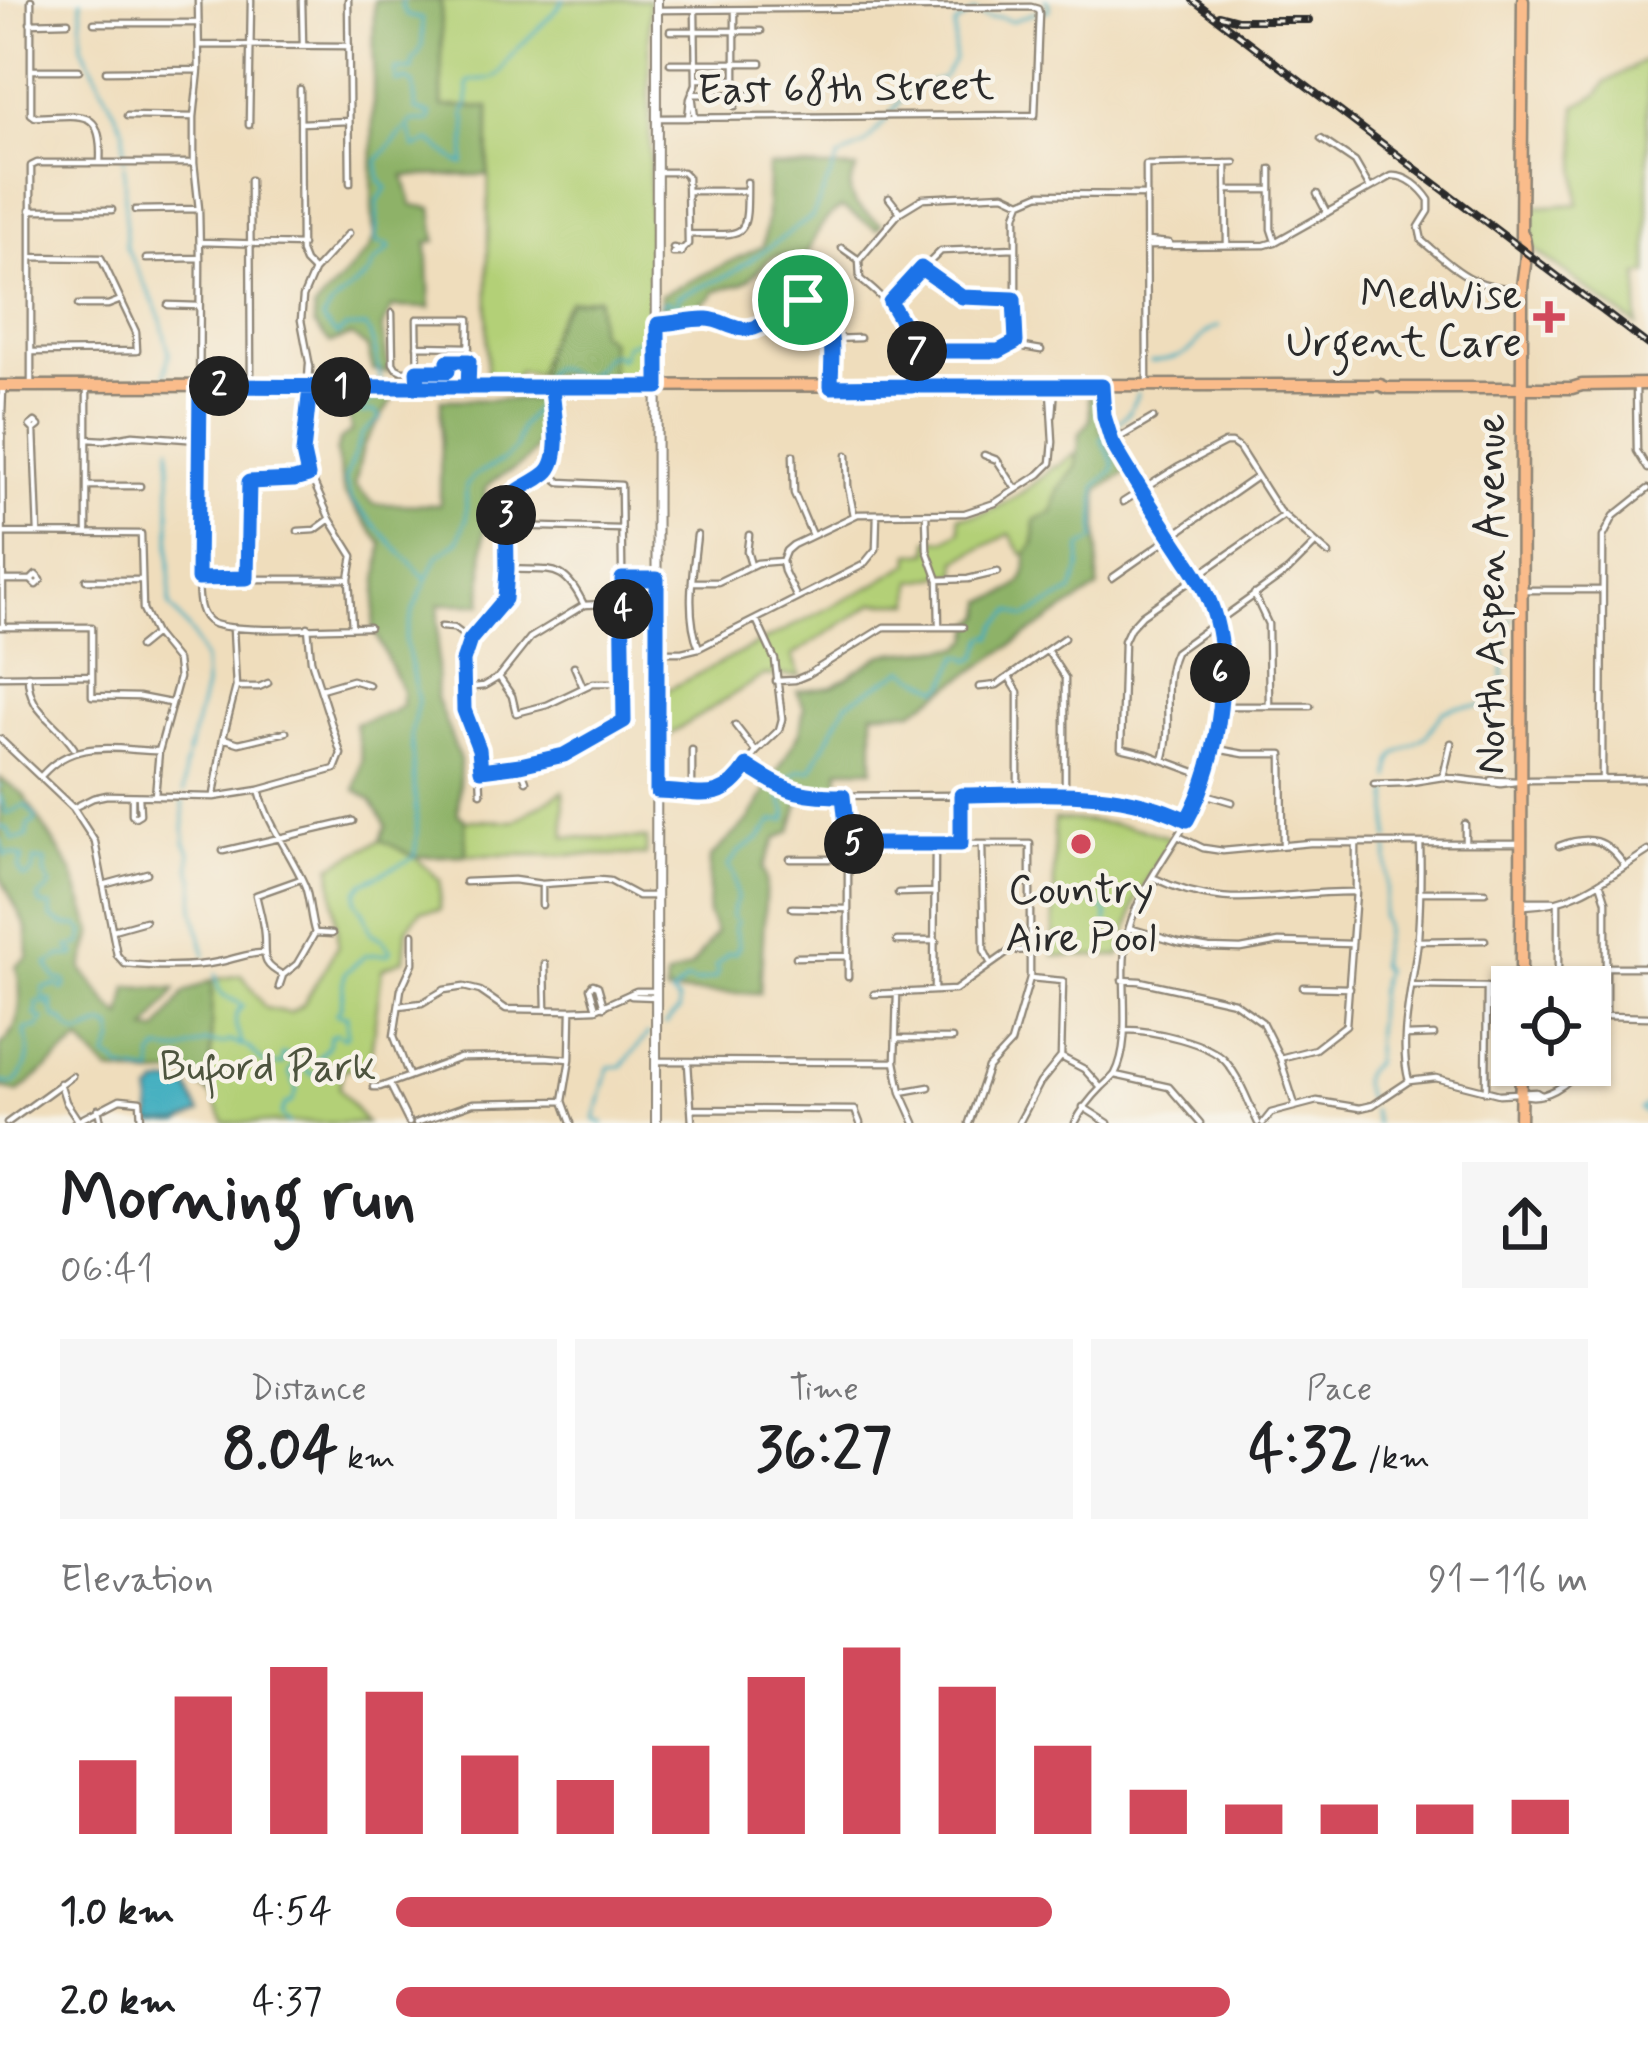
<!DOCTYPE html>
<meta charset="utf-8">
<style>
body{margin:0;font-family:Mynerve,sans-serif;background:#f6f6f6;color:#202124;height:100vh;display:flex;flex-direction:column;font-size:45px;white-space:nowrap}
*{box-sizing:border-box;margin:0}
p{font-size:39px;color:#757577}
.icon{flex:none;width:66px;height:66px;fill:none;stroke:currentColor;stroke-width:2;stroke-linecap:round;stroke-linejoin:round}
.map{position:relative;height:1123px;overflow:hidden}
.panel{display:flex;flex-direction:column;background:#fff;flex:1}
.panel>*{flex:none}
.controls{position:absolute;left:1491px;top:966px;display:grid;gap:24px}
.controls a{display:grid;place-items:center;width:120px;height:120px;border-radius:0px;background:#fff;box-shadow:0 3px 9px #0004;font-size:60px}
.pin{position:absolute;display:grid;place-items:center;width:102px;height:102px;color:#fff;margin:-51px;border:6px solid #fff;border-radius:50%;box-shadow:0 3px 12px #0007}
.km{position:absolute;width:60px;height:60px;margin:-30px;border-radius:50%;background:#222;color:#fff;font-size:33px;line-height:60px;text-align:center}
.round{display:grid;place-items:center;flex:none;width:126px;height:126px;border-radius:0px;background:#f6f6f6}
.summary{display:flex;align-items:center;justify-content:space-between;height:204px;padding:0 60px}
h1{font-size:66px;font-weight:700;line-height:90px}
.figures{display:grid;grid-template-columns:repeat(3,1fr);gap:18px;height:204px;padding:12px 60px}
.figures div{display:grid;align-content:center;border-radius:0px;background:#f6f6f6;text-align:center}
.figures b{font-size:60px;font-weight:700}
.figures small{font-size:33px;font-weight:400}
.figures p{font-size:33px}
.chart{height:336px;padding:24px 60px}
.chart p{display:flex;justify-content:space-between}
.chart svg{width:100%;height:216px;margin-top:12px;stroke:#d1495b;stroke-width:6}
ul{padding:0 60px;list-style:none;font-size:39px}
li{display:grid;grid-template-columns:192px 144px 1fr;align-items:center;height:90px}
li i{height:30px;border-radius:15px;background:#d1495b}
.map>svg:first-child{display:block}
.green{fill:#b3d077;stroke:#6f7e51;stroke-width:3}
.forest{fill:#8eb268;stroke:#5c6e4a;stroke-width:3}
.water{fill:#41adbf;stroke:#366c75;stroke-width:3}
.lines{fill:none;stroke-linecap:round;stroke-linejoin:round}
.stream{stroke:#41adbf;stroke-width:3}
.minor-casing{stroke:#8d8474;stroke-width:9}
.tertiary-casing{stroke:#8d8474;stroke-width:12}
.primary-casing{stroke:#8d8474;stroke-width:15}
.minor{stroke:#fff;stroke-width:4.5}
.tertiary{stroke:#fff;stroke-width:8}
.primary{stroke:#fabc8b;stroke-width:10}
.rail-casing{stroke:#2b2b2b;stroke-width:8}
.rail{stroke:#f7f3e8;stroke-width:3;stroke-dasharray:9;stroke-linecap:butt}
.route-casing{stroke:#fff;stroke-width:24}
.route{stroke:#1a73e8;stroke-width:15}
.poi-dot{fill:#d1495b;stroke:#f7f3e8;stroke-width:4.5}
.labels{text-anchor:middle;stroke-width:9;stroke-linejoin:round;paint-order:stroke}
.street-label{font-size:42px;fill:#2b2b2b;stroke:#f7f3e8}
.poi-label{font-size:42px;fill:#2b2b2b;stroke:#f7f3e8;text-anchor:end}
.park-label{font-size:42px;fill:#4d543e;stroke:#f7f3e8}
</style>
<div class="map">
<svg width="1648" height="1123" viewBox="0 0 1648 1123">
<rect width="100%" height="100%" fill="#f7f3e8"/>
<filter id="ink" filterUnits="userSpaceOnUse"><feTurbulence type="fractalNoise" baseFrequency=".00833" numOctaves="2"/><feDisplacementMap in="SourceGraphic" scale="24" xChannelSelector="R" yChannelSelector="G"/><feConvolveMatrix kernelMatrix="1 2 1 2 8 2 1 2 1" color-interpolation-filters="sRGB"/></filter>
<filter id="wash" filterUnits="userSpaceOnUse"><feTurbulence type="fractalNoise" baseFrequency=".004" numOctaves="4" result="noise"/><feDisplacementMap in="SourceGraphic" scale="48" xChannelSelector="R" yChannelSelector="G"/><feGaussianBlur stdDeviation="2.7" result="paint"/><feColorMatrix in="noise" values="0 0 0 0 0 0 0 0 0 0 0 0 0 0 0 0 0 1.4 0 .05"/><feComposite in="paint" operator="in"/></filter>
<g filter="url(#wash)">
<rect width="100%" height="100%" fill="#efddbc"/>
<path class="green" d="M441,0H649L651,375L612,376L610,341L598,331L597,298L570,301C551,324 545,346 538,375L519,371L515,377H487L489,108L442,107Z
M1648,59V274L1639,275L1637,326L1532,248L1533,207L1578,204L1576,106L1599,94L1605,83Z
M1077,453L1076,467L1058,491L1053,512L1035,520L1034,545L1026,554H1022L1010,534L957,560V575C942,573 929,580 913,581L912,603H874L792,656L800,676L764,675L666,737L665,691L872,586L910,563L911,554L929,552V540H945L960,531L959,516C966,515 973,516 979,514C1000,510 1039,482 1054,466H1058Z
M563,791L565,837L647,839L646,855H466L465,820L514,821Z
M1054,820C1096,821 1133,824 1172,839L1137,897L1120,956H1054Z
M381,840L415,857L440,880V910L421,911L407,928L404,959L382,969L370,1061L343,1070L339,1088L366,1123H225L210,1094L212,980L242,975L265,1008L290,1013L303,1005L338,945L331,866Z"/>
<path class="forest" d="M374,0H441L442,106L489,107L488,175L404,176L412,205L432,208L436,241L427,242L430,308L392,307L382,328L389,372L373,370L367,347L351,336L330,343L314,325V309L369,250L374,238L372,208Z
M768,166L857,169C839,199 859,208 882,224L877,229L842,208C820,218 813,242 803,263C768,247 771,261 748,280C740,287 731,285 721,289C706,294 720,291 707,300C696,307 683,312 671,313L667,308H661V295L763,246L767,220Z
M598,298V331L610,341L612,376L538,375C545,346 551,324 570,301Z
M395,395L363,446L355,485L374,504L440,505L441,400L545,399C541,424 541,455 516,468C503,476 495,477 485,489L482,604H439L436,698L460,760L458,814L465,820L466,855L415,857L381,840L386,825L371,800L355,790L362,760L355,724L393,712L402,705V691L373,628L382,544L344,494L336,452L341,439L351,432L347,397Z
M1089,396H1098L1101,429L1126,472L1098,490V588L913,711L873,712V769H839L838,788L804,786L791,831L776,839L763,868L766,880L760,993H666V978L691,967L716,933L708,914L710,858L749,820L800,732L804,707L797,691L833,686L883,654L961,647L970,640L974,623L984,616L985,601C1011,593 1031,585 1026,554L1034,544L1035,520L1053,512L1058,491L1076,467L1080,433L1090,421Z
M0,778L23,794L72,871L93,933L82,969L109,1005L122,1017L128,987L176,989L147,1030L158,1031L184,993L212,980L210,1094L185,1075L151,1076L109,1072L80,1041L18,1093L4,1088L0,1090V1046C23,1026 23,995 16,966L28,957L27,929L0,876Z"/>
<path class="water" d="M167,1083L189,1088L200,1113L179,1123H151V1093L159,1085Z"/>
<g class="lines">
<path class="stream" d="M81,0L82,46L124,130V160
M404,0L401,5L407,16L422,19C422,35 426,48 413,60V70H396V82L407,80L413,84L416,110L431,114L430,121H412L408,124
M1041,11L1049,10V3L1045,0
M890,114L912,87L938,80L944,76L954,60L955,25L974,12L989,18L999,17L1012,21L1036,12
M124,166L126,247L159,313L169,352L165,375
M660,304L669,301L676,306L679,305L677,297L729,275L812,217L838,159L865,144L887,119
M1151,362C1162,360 1180,359 1189,351C1201,341 1203,331 1219,326
M542,380C552,352 566,379 583,376C593,374 599,363 605,356L617,354L619,359L622,357L625,345L650,337L653,315L649,308L653,305
M381,382C376,362 377,345 366,327L345,328L337,335L322,320C331,302 350,291 365,278C376,269 366,273 376,261C380,257 386,253 390,248L388,245L377,243L376,239L378,200L387,188L380,181L377,161L408,126L415,148L430,141L458,162L464,164L467,121L464,115L468,104V82C476,78 491,81 496,77C502,73 504,65 508,60C525,38 548,22 564,0
M382,391L380,398L372,400L361,408V413L375,412L380,418L362,434L345,479L351,500L427,580
M170,446V606L193,635L204,660L205,687L184,769V792
M1095,539L1096,486L1114,469L1113,461L1101,439L1129,412L1138,393
M1497,631L1496,628L1513,619
M1502,686L1505,655L1502,648
M1390,778L1391,762L1396,754L1426,736L1443,711L1456,707L1482,706L1495,701
M783,783L800,770H811L847,703L905,669C915,679 928,680 939,689L946,684L959,656H965L970,660L978,657L985,638L990,635L992,638L998,625L1012,611L1026,617L1072,592L1080,570L1081,547L1092,541
M0,786V787
M0,795L6,814L25,805L36,817L35,822L28,824L27,837L12,840L8,829L0,827
M183,801L185,842L190,852V867L195,880L194,909L205,955
M1389,839V789
M0,840L5,856L10,853L23,857L19,868L23,877H28L34,870V860L45,861L44,873L51,886L38,898L42,906H51V917C63,925 65,926 79,926L84,931L82,944L69,947L70,950L75,953L74,956H62L47,964L56,979L64,980L66,985L63,990L58,985L43,988V998L52,1001V1007
M1082,899L1092,901
M1094,902L1107,912V923
M216,974C218,1001 225,993 243,1006C231,1014 235,1029 242,1043
M665,1024L679,1011L678,1001L671,995L687,980L695,983L715,978L718,971L715,967L728,953H735L739,946L734,927L737,922L732,916L733,907L737,900L734,875L728,866L739,852L759,839L773,821L786,820V812L779,791
M299,1063L311,1074L316,1075L321,1071L316,1061L329,1045L330,1036L336,1033L344,1038L347,1035V1016L336,1014L341,1007L345,973L366,955L388,954L391,951L383,940L371,933L364,913L356,901L357,891L363,883L415,857L417,829L411,734L418,701L405,640L414,608L437,557L458,541L466,519V486L474,476L505,459L515,449L521,426L535,409L540,394
M0,1082L14,1084C27,1072 33,1050 25,1034L26,1029L37,1028L43,1019L35,1015L38,1007L36,1003L40,1001L52,1007L55,1018L63,1020L70,1029L79,1035L103,1025L112,1028L114,1041L107,1058L115,1062L121,1069L153,1074V1058L160,1050L180,1052L206,1042L224,1044L229,1041L249,1048L265,1065L283,1064L282,1054L296,1056L299,1063L293,1065L289,1072L297,1090L292,1102L285,1105L281,1115L289,1123
M1369,1101C1360,1086 1358,1075 1374,1064C1378,1034 1373,999 1384,970L1380,967C1377,951 1389,933 1382,917L1387,889L1388,847
M1648,1104L1641,1110L1648,1115
M1372,1110L1376,1123
M604,1123L595,1120L609,1067L622,1066L648,1034"/>
</g>
</g>
<g filter="url(#ink)">
<g class="lines">
<defs>
<path id="minor" d="M31,0V114L35,117C82,116 103,106 100,163
M198,0L199,70L194,117V163L199,209L200,258L198,579C199,595 197,615 212,623C233,634 339,627 369,627
M302,0L303,45
M348,0L350,183
M735,10V106
M30,23L68,22
M94,23H198
M670,31H761
M199,45L349,46
M670,63H761
M31,70H79
M106,71L199,70
M696,79H735
M300,89L301,252L305,262L314,271
M692,94L759,95
M692,94L695,118
M127,116L193,117
M657,118L1035,115L1039,13L1038,9L1031,7L658,10
M688,118L690,99L696,84L695,11
M301,123L348,121
M249,125L251,0
M1321,139L1355,162L1370,188
M1226,163L1227,245
M1271,169V229L1275,241
M657,172H683L687,176L688,244L682,250
M250,180L251,386
M1226,190H1269
M688,191H747
M1317,194L1327,213
M889,198L900,212
M30,210H112
M135,210L199,209
M349,233L314,271L303,297L301,320L310,367L304,461L330,519L353,556L349,579L352,627
M690,234C747,234 747,241 747,182
M1147,241L1169,243
M200,242L302,245
M1147,246L1265,245L1275,242L1392,176C1407,175 1421,188 1429,200V211L1419,227L1422,241C1458,271 1473,289 1522,289
M673,248L682,250L681,253H673
M842,248L859,260
M31,257L101,258L136,332L137,351L32,352
M146,259L200,258
M921,268L962,297L1014,299
M891,300L941,251L1015,248
M78,305H108L121,300
M168,305L199,306
M392,313L393,363L396,368L402,371H448L449,361H468
M658,324C675,324 690,318 707,319C724,321 736,333 754,328C776,322 779,299 803,300C839,319 831,345 831,381
M830,339L860,338
M1016,342V215L1021,202
M893,344L910,335
M417,346L469,347
M915,351H999L1016,342L1018,346L1041,350
M920,384C913,332 902,312 860,279L859,260L900,212L923,198L1004,194L1021,202L1040,194L1147,195
M1636,384L1637,451L1648,469
M418,385L417,319H469L468,381
M31,386V166L37,163H194
M1102,386L1105,394L1104,416L1100,405Z
M1147,386L1146,165L1235,163
M2,387L3,627
M552,387L553,414L556,421
M306,412L309,364
M2,414L3,390
M1053,415L1055,386
M34,430L30,426L35,422L39,426L34,430L38,533
M87,439L104,440L133,435L199,440
M1112,442L1153,418
M793,455L794,493L812,535
M847,455L848,486L854,515
M984,455L997,460L1016,489
M87,486H140
M1123,502L1177,468L1225,443H1232L1239,448L1279,511L1329,554
M926,514L927,550L938,580L939,626
M506,526L620,529
M87,530V386
M298,531L315,530L330,519
M3,533L141,534L143,609L155,634L177,661L179,678L159,751L155,796
M697,535C693,571 685,614 699,648
M749,535L747,551L751,565
M782,561L784,571L797,598
M507,569C551,572 563,561 584,605
M622,573H657
M36,575L41,580L36,585L31,580Z
M247,578L249,482L294,480L308,476
M1112,578L1255,478
M198,579H349
M622,579H657
M3,580H31
M86,580H140
M938,580L968,579L998,572
M692,582H718L757,563L782,561L786,551L793,545L858,514L965,513L995,503L1040,474L1051,463L1053,442L1050,390
M1522,590H1600
M1254,594L1268,624L1269,706
M0,627H92V696L139,697L170,703
M441,627L454,628L470,640
M139,647L155,634
M1047,650L1065,678V795
M657,652H682L699,648L863,565L876,549L877,514
M574,666L583,687
M28,675C28,713 55,719 74,748
M0,676L92,675
M499,677L512,696L516,713L547,705L593,683H621
M1009,677L1018,692V795
M776,681L795,680L807,675L884,627H963
M236,687H259L268,683
M979,687L997,685L1064,638
M464,688L484,686L499,677L530,638L584,605L623,603
M321,689L352,680L369,685
M1220,706H1310
M735,725L756,752
M223,738L239,743L286,732
M0,739L73,808L95,842L117,955L125,964C156,967 193,968 224,961C238,958 249,953 263,953
M1217,749L1244,754H1282L1283,845
M1163,760C1174,725 1160,685 1175,652L1288,571L1315,544
M520,765L526,781
M747,766L787,790L811,796L1098,794L1127,798L1186,819
M481,770L564,755L624,721L621,485L560,482L548,472
M42,775C75,738 114,750 159,751
M1206,776L1147,754L1121,748L1124,641L1130,628L1142,615L1284,515
M1443,777L1451,743
M1602,779L1603,537L1614,516L1648,489
M1491,780L1521,781
M1374,784L1405,783L1443,777L1501,784L1530,780L1648,779
M259,790C268,826 291,853 305,886C310,900 310,918 315,933L297,964L283,975L279,987
M657,791L708,794L724,791L735,783L756,752L779,730L782,719L775,660L756,619
M481,793L479,750L464,710L463,661L470,640L505,599L507,569L505,502L519,487L548,472L555,460L559,387
M1201,793L1232,802
M692,794V750
M214,795L223,738L236,687L233,629
M961,795V844
M132,796V814L135,817L140,814L139,796
M657,797H685L692,794
M843,797L844,818L848,839V977
M73,808L93,798L107,795L214,797L259,790L335,769L341,754L311,660L308,627
M1465,824V843
M1178,836L1203,848L1223,851L1310,843H1517
M848,844H1030V978L1011,1043L988,1068L969,1123
M982,844L984,950L990,962
M1559,846C1590,834 1607,839 1625,866
M223,851L353,821
M790,859H848
M1152,877C1226,914 1278,891 1356,892
M465,882L514,880L542,884L599,880L610,881L638,896H657
M1600,882L1606,901V1016L1648,1017
M103,885L147,873
M542,887V905
M1421,892H1485
M898,893L934,892
M1522,901H1553
M1524,906C1576,905 1607,877 1648,851
M792,908L847,909
M1129,928L1179,943L1209,948L1241,949L1279,942L1352,944
M113,930L145,921
M315,933L332,934
M897,941H936
M1417,941L1485,940
M796,957L847,956
M545,964L546,1009
M1607,967H1648
M1558,969V902
M283,975C259,963 266,956 264,934C263,921 259,908 256,895L301,879
M1122,980L1140,981L1234,1002L1262,1022L1280,1058L1295,1105
M1412,986L1487,987L1486,1092
M1303,987L1350,988
M934,991L935,844
M874,994L955,990L1010,951L1030,950
M897,994L895,1062L901,1092L915,1123
M631,996L656,997
M399,1006L422,1003L444,990L464,987L480,991L506,1009L571,1010L596,1009L636,991H655
M596,1009L590,988L593,984L598,986L604,1007
M571,1011L570,1059L563,1101L571,1123
M1125,1030C1151,1030 1209,1042 1226,1062C1240,1078 1249,1104 1258,1123
M1406,1036L1434,1035
M898,1039H952
M1061,1057L1084,1069L1101,1088
M1280,1058L1315,1049L1346,1025L1356,892V843
M657,1061L895,1062
M688,1063L692,1123
M1115,1075L1169,1087L1200,1123
M409,1076L394,1036L401,989L413,963V934
M1409,1081C1397,1039 1414,982 1418,939C1420,907 1421,875 1420,843
M60,1083L66,1102L78,1120
M390,1085L409,1123
M373,1087H380L460,1058L545,1057L570,1059
M901,1092L929,1087
M1521,1094C1542,1102 1571,1085 1580,1065
M1083,1107L1108,1123
M98,1109L101,1123
M692,1109L855,1110L860,1123
M7,1123L72,1076
M74,1123L120,1099L140,1101L141,1123
M416,1123L473,1103L563,1101
M1019,1123L1040,1083L1061,1057L1063,981L1030,978
M1075,1123C1082,1109 1091,1098 1102,1087C1104,1085 1114,1076 1115,1074C1135,1036 1116,972 1129,928C1142,883 1174,847 1195,806C1225,747 1234,642 1201,583L1119,456L1108,434L1104,416
M1263,1123L1271,1113L1317,1101L1360,1108L1373,1105L1409,1081L1436,1078L1499,1094L1536,1092L1541,1095"/>
<path id="tertiary" d="M656,1123L657,0"/>
<path id="primary" d="M1521,236L1523,0
M0,386L1380,385L1387,388H1572L1582,385L1648,384
M1521,987L1522,289C1523,271 1530,250 1522,233
M1520,1123L1521,1065"/>
</defs>
<use href="#minor" class="minor-casing"/>
<use href="#tertiary" class="tertiary-casing"/>
<use href="#primary" class="primary-casing"/>
<use href="#minor" class="minor"/>
<use href="#tertiary" class="tertiary"/>
<use href="#primary" class="primary"/>
<defs>
<path id="rail" d="M1193,0L1648,345
M1219,15L1238,20H1309"/>
</defs>
<use href="#rail" class="rail-casing"/>
<use href="#rail" class="rail"/>
</g>
</g>
<g class="lines" filter="url(#ink)">
<defs>
<path id="route" d="M803,300C779,300 775,322 754,328C736,333 724,320 707,319C690,318 675,324 658,324V387H525C453,387 382,387 310,387L303,453L308,476L294,480L249,482L247,578L198,579L200,386L418,387L417,371H448V361H469L468,387H552C553,409 564,458 546,473C530,486 522,484 506,502L507,569L505,599L470,640L463,661L464,710L479,749L481,770L520,765L564,755L624,721L622,579H657V791C698,791 721,807 747,766C785,791 797,796 843,796L848,844H961V795C1039,795 1115,785 1187,820C1220,760 1236,656 1206,593C1200,579 1190,566 1182,553C1158,517 1133,480 1112,442L1104,416L1102,386H920L915,351H999L1016,342L1014,299L962,297L921,268L890,302C912,339 915,343 912,386L831,387C831,350 840,320 803,300"/>
</defs>
<use href="#route" class="route-casing"/>
<use href="#route" class="route"/>
</g>
<g class="poi-dot">
<path d="M1543 299h12v12h12v12h-12v12h-12v-12h-12v-12h12z"/>
<circle cx="1081" cy="844" r="12"/>
</g>
<g class="labels">
<g class="street-label">
<text transform="translate(846 86) rotate(-1)" y="15">East 68th Street</text>
<text transform="translate(1489 594) rotate(-90)" y="15">North Aspen Avenue</text>
</g>
<g class="poi-label">
<text x="1522" y="308">MedWise<tspan x="1522" dy="48">Urgent Care</tspan></text>
<text x="1081" y="903" text-anchor="middle">Country<tspan x="1081" dy="48">Aire Pool</tspan></text>
</g>
<g class="park-label">
<text x="268" y="1080">Buford Park</text>
</g>
</g>
</svg>
<div class="controls">
<a><svg class="icon" aria-label="locate" viewBox="0 0 24 24"><circle cx="12" cy="12" r="6"/><path d="M12 2v4M12 18v4M2 12h4M18 12h4"/></svg></a>
</div>
<div class="pin" style="left:803px;top:300px;background:#1e9e55"><svg class="icon" aria-label="arrive" viewBox="0 0 24 24"><path d="M6 21V4h12l-3 4 3 4H6"/></svg></div>
<b class="km" style="left:341px;top:387px">1</b>
<b class="km" style="left:219px;top:386px">2</b>
<b class="km" style="left:506px;top:515px">3</b>
<b class="km" style="left:623px;top:609px">4</b>
<b class="km" style="left:854px;top:844px">5</b>
<b class="km" style="left:1220px;top:673px">6</b>
<b class="km" style="left:917px;top:351px">7</b>
</div>
<section class="panel">
<div class="summary"><div><h1>Morning run</h1><p>06:41</p></div><a class="round"><svg class="icon" aria-label="share" viewBox="0 0 24 24"><path d="M12 15V3M7 8l5-5 5 5M5 13v7h14v-7"/></svg></a></div>
<div class="figures">
<div><p>Distance</p><b>8.04<small> km</small></b></div>
<div><p>Time</p><b>36:27</b></div>
<div><p>Pace</p><b>4:32<small> /km</small></b></div>
</div>
<div class="chart"><p><span>Elevation</span>91–116 m</p>
<svg viewBox="0 0 160 44" preserveAspectRatio="none"><path d="M5 44V29M15 44V16M25 44V10M35 44V15M45 44V28M55 44V33M65 44V26M75 44V12M85 44V6M95 44V14M105 44V26M115 44V35M125 44V38M135 44V38M145 44V38M155 44V37"/></svg>
</div>
<ul>
<li><b>1.0 km</b>4:54<i style="width:55%"></i></li>
<li><b>2.0 km</b>4:37<i style="width:70%"></i></li>
</ul>
</section>
